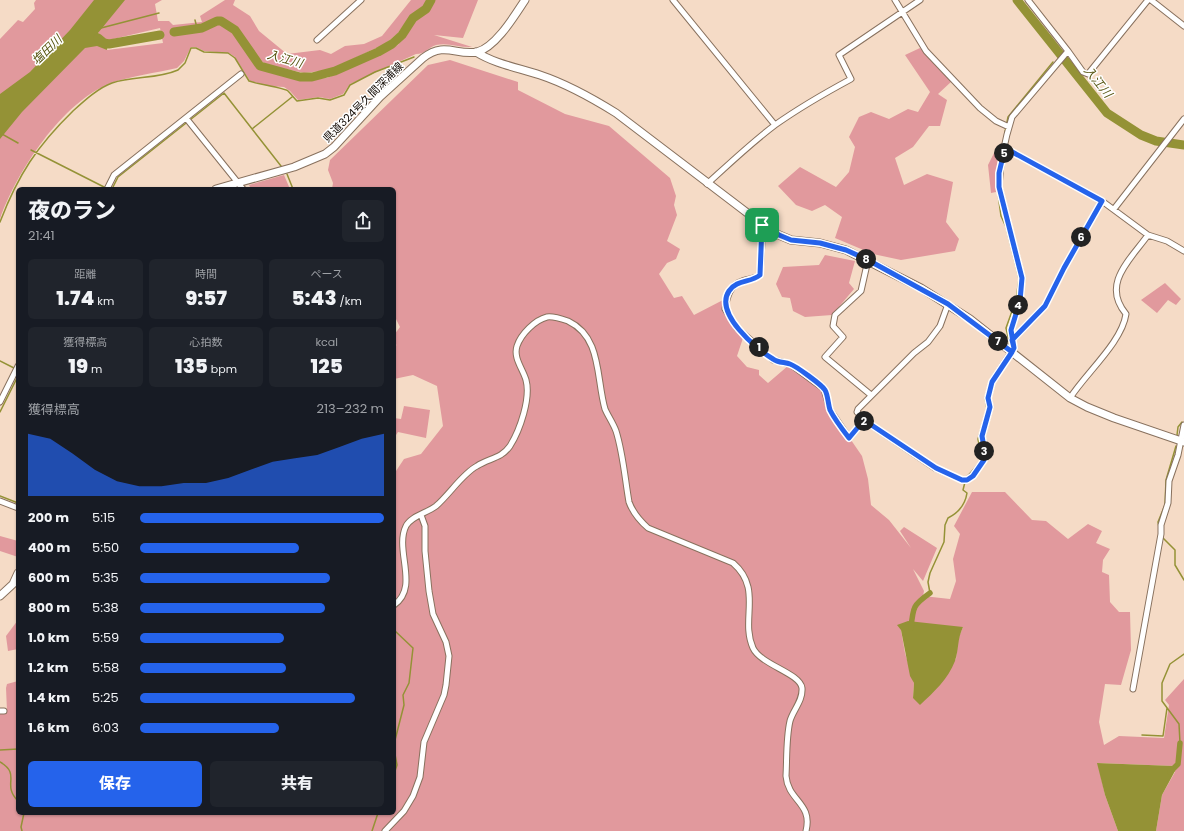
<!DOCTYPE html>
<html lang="ja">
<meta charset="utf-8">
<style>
body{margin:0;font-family:Poppins,"Noto Sans JP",sans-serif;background:#20242c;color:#f1f3f6;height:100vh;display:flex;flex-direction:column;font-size:15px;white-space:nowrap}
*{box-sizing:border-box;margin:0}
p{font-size:13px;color:#9ea1a6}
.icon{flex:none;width:22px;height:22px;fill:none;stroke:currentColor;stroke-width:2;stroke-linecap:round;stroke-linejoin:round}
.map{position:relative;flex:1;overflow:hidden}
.details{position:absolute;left:16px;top:187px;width:380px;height:628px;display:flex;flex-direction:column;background:#171b24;border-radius:6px;box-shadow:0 1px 3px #0004}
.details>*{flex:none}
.pin{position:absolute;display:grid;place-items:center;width:34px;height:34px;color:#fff;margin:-17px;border-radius:8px;box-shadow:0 2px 6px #0006}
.km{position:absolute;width:20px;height:20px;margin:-10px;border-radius:50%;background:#222;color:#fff;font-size:11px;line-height:20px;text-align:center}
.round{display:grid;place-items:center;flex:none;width:42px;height:42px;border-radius:6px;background:#20242c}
.headline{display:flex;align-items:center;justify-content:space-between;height:68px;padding:0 12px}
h1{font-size:22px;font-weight:800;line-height:30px}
.stats{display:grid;grid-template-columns:repeat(3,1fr);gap:6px;height:68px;padding:4px 12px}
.stats div{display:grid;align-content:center;border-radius:6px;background:#20242c;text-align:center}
.stats b{font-size:20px;font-weight:800}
.stats small{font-size:11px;font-weight:400}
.stats p{font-size:11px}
.chart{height:112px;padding:8px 12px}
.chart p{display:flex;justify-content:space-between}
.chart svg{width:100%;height:72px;margin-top:4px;fill:#2563eb;opacity:.7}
.action{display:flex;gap:8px;margin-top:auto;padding:8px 12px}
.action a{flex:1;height:46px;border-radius:6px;background:#2563eb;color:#fff;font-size:16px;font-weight:800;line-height:46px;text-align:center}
.action a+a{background:#20242c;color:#f1f3f6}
ul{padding:0 12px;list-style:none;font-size:13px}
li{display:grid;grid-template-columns:64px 48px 1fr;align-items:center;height:30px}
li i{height:10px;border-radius:5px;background:#2563eb}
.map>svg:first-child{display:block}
.green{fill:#e1999d;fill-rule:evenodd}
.water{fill:#949236}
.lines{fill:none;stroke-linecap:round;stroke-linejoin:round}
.stream{stroke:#949236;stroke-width:1.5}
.canal{stroke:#949236;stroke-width:5.5}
.river{stroke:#949236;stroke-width:9}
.street-casing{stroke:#88715e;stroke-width:7}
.secondary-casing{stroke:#88715e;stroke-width:9}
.street{stroke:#fff;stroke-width:5}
.secondary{stroke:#fff;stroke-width:7}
.route-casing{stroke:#fff;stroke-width:8}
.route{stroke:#2563eb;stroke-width:5}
.labels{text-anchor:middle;stroke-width:3;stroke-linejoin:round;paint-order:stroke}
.street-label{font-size:11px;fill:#120a04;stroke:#fff}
.water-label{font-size:12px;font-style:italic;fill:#585612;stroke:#fff}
</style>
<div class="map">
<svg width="1184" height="831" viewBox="0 0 1184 831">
<rect width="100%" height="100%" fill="#f5dbc6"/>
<path class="green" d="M36,0H102L0,107V39L18,20L23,22L35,9L34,3Z
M115,0H162L155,4L158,21H169L173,25L202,22L200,16L225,0H235L233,5L250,16L259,31L287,54L320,50L331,54L345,46L364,44L382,36L411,0H428L421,11L411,15L398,33L385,44L329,70L304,73L268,65L259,60L234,26L217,18L201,25L173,30L174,34L199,32L217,24L229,28L255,65L265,70L303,79L327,78L398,45L409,27L425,13L435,0H478L463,38L434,35L472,47C460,48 448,42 436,45C429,47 425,54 416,54L350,84L343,94L330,99L319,97L298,100L290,91L284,87L268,86L250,81L235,57L229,53L204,51L196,47H191L184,61L177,68C156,73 131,76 111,83C62,102 17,171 0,219V120L75,47L100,42L107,50L163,43L160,28L109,40L103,38L98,33Z
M920,48L952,81L938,94L947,100L940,126H929L913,147L895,158L904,185L927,174L953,182L946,222L959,239L955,251L901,260L873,254L835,238L842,217L825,205L812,211L796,205L778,186L800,167L836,187L849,172L855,147L849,137L859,117L871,112L889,119L908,109L918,112L930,92L905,55Z
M450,60L518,82V90L565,114L609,126L670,178L676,196L674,205L677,215L667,241L680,249L676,259L667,263L659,274L674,298L682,296L694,315L723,300L724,313L743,338L737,356L747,367L759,370V375L768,383L789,365L823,390L828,412L841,433L851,440L862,456L868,479L871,505L889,520L911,548L900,531L904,527L937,548L923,581L913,569L924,591L923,596L950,599L956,581L953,559L960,534L954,526L972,492H1005L1032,520L1046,521L1068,539L1088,524L1102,531L1096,543L1110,549L1103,560L1102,572L1109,575L1110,602L1119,612H1130L1131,650L1121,685L1105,684L1099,722L1104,745L1119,736L1164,738L1169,705L1165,700L1184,679V831H1156L1162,795L1175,772L1174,766L1098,763L1105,795L1118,831H0V713L7,711L6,688L7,684L18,681V813H394V474L404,459L421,454L443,426L437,386L413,375L394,379V346L397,345L394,344V335L400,327L394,315V189H332L333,183L328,170L330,160L428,65ZM963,627L958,639L956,659L913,698L914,683L905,653L901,630Z
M994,153H998L996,192L991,193L988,165Z
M284,175L290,189H251L249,185Z
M825,255L855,261L849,283L854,289L832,315L805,317L793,311L790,298L782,297L776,284L783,267L819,265Z
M1165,283L1181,299L1176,305L1168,300L1157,313L1141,300Z
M404,406L430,410L426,438L398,432L394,438V418L401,419Z
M0,536L18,541V557L0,551Z
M18,620V649L8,651L6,636Z"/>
<path class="water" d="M94,0H125L98,33L103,38L109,40L107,50L97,46L85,48L22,112L0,139V94L30,72L70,30Z
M908,621L963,627C957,640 959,649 955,661C948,679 934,692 920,705L913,698L914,683L910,676L901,630L897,625Z
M1097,763L1174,766L1175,771L1162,795L1156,831H1118L1105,795Z"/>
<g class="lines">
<path class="stream" d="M195,20L197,28
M101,28L159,13
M252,129L292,97
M1005,132L1008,117L1053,62
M0,133L18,143
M31,150L106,188
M287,174L293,189
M997,180L999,162
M997,187L1001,216L1006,227L1019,279L1016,300L1006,328L1010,345
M112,189L118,177L224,93L281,166
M0,222C18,175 37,146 73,111C84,101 98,88 112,83C133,76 158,79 178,70L185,63L191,48H196L204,52L228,53L235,58L249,81C257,84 284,88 288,91C291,94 294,98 297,101L318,98L330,100L344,95L350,85L375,72L414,57
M0,361L14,368
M987,409L985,398L990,382
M0,412L18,376
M1177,435L1178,427L1182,422
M966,478L980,462L981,454L978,439L986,413
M0,496L18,503
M1159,527L1158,522L1165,505L1166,480L1176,446
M1162,537L1175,550V565L1184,580
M930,593L928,582L930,573L944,542L945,525L948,518C958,513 965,506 967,493L963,490L965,482
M394,630L413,648L409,683L403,695L404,705L394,744
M1142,735L1163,736L1167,708
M1180,743L1179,724L1162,701V683L1170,664L1184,654
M394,749L397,765L394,774
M0,750L18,749
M0,762C22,775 1,784 18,801
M22,831L21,827L24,813
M372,831L378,813"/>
<path class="canal" d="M911,628C913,607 913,605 930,593
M1170,772L1178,764L1180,743"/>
<path class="river" d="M1017,0L1107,113L1141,135L1156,141L1184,145
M174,32L202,28L217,21H221L235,30L260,66L300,77H312L335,71L378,52L392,44L402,35L413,18L426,9L431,0
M98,38L104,43L109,44L160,35"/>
<defs>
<path id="street" d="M673,0L775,125
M895,0L926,51L980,108L996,121L1009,127
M1028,0L1068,51L1083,72L1088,74L1148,0
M1151,0L1184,26
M317,40L361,0
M186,118L243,189
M1005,148L1102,201L1148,235L1167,241L1184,251
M707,184C729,164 751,143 775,125C799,108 825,93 851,79L839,55L920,0
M107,189L114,175L241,74
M1114,209L1184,119
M763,225L760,275C754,280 750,278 742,281C730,285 727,297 725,309L737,328L773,360L790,364L824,389L830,410L849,438L864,420L857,412L858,409L914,353L928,342L940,326L948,304
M868,260L861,291L835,315L833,326L843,337L825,357L871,395
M1012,340L1045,306L1064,268L1102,201
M1070,398C1086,373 1122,342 1126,314C1101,284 1130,260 1148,235
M0,402L18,366
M864,420L935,468L962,480H967L973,475L984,460L985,453L982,436L990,407L988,398L992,382L1014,348L1011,330L1020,301L1022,278L999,187C1000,164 1005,139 1012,117L1068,51
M0,501L18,508
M394,605C420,587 394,550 406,526C411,516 427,513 436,506C450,494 462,474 477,466C489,458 501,459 510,446C520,430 531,398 526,380C523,369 513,358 517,346C521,334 535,320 547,317C553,316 562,319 568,321C602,337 596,378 605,409C608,416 613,423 616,431C623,453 625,479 629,502C633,513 639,520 648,528L733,563C763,589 740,619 753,648C761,665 800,673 802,688C803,701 793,710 790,721C786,738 787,759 786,776C788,801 813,803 806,831
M1133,689L1161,534V525L1168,503L1169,481L1178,455L1184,425
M0,711H4
M385,831L404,811L413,796L420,777L424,742L444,695L446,685L449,656L446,642L433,614L429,591L425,551V526L421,515"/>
<path id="secondary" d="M476,52C495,64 519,68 540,75C567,84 592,98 616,113L763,225L779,235L791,240L820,243L846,250L921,288L970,319L1070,398L1087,407L1114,418L1184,442
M216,189L294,167L325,154L334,147L380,97L423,58C445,41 456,56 477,52C496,47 515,15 525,0
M0,596L13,584L18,573"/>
</defs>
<use href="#street" class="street-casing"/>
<use href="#secondary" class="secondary-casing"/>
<use href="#street" class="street"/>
<use href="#secondary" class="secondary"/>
</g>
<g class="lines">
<defs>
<path id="route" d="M762,225L760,275C751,283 737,279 729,291C714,313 756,349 773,359C778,363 785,362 790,364C796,366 822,385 825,390C828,395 828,404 830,410C835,420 842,429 849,438L864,420L936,468L962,480H967L973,476L984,460L985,453L982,436L990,407L988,398L992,382L1012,352L1014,348L1011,330L1020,301L1022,278L999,187V173L1005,148L1102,201L1064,268L1045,306L1012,340L1014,348L1012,352L948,304L868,260L846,250L820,243L791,240L779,235L762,225"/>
</defs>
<use href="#route" class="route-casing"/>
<use href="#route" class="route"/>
</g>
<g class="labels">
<g class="street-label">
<text transform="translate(363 102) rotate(-45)" y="4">県道324号久間深浦線</text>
</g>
<g class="water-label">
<text transform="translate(47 50) rotate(-44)" y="4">塩田川</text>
<text transform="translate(285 59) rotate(16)" y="4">入江川</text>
<text transform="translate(1098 82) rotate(51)" y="4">入江川</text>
</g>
</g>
</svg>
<div class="pin" style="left:762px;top:225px;background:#1e9e55"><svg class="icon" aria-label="arrive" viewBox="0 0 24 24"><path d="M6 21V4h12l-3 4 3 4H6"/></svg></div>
<b class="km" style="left:759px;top:347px">1</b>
<b class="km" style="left:864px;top:421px">2</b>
<b class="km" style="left:984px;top:451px">3</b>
<b class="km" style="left:1018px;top:305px">4</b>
<b class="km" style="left:1004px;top:153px">5</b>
<b class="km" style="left:1081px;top:237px">6</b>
<b class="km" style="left:998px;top:341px">7</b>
<b class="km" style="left:866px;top:259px">8</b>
<section class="details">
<div class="headline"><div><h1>夜のラン</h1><p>21:41</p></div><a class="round"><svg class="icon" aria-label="share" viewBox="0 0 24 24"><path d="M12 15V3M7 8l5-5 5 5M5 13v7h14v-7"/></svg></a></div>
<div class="stats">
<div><p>距離</p><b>1.74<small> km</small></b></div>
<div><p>時間</p><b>9:57</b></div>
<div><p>ペース</p><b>5:43<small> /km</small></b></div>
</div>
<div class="stats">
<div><p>獲得標高</p><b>19<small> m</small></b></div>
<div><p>心拍数</p><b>135<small> bpm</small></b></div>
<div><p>kcal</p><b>125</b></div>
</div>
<div class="chart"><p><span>獲得標高</span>213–232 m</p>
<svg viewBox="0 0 160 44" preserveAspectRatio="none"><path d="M0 44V6L10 9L20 18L30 28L40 35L50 38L60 38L70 36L80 36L90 33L100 28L110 23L120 21L130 19L140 14L150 9L160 6V44z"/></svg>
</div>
<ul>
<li><b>200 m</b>5:15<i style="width:100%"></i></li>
<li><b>400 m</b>5:50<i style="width:65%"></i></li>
<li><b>600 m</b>5:35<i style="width:78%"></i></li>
<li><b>800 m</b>5:38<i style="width:76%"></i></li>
<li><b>1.0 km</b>5:59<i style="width:59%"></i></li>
<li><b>1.2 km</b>5:58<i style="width:60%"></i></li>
<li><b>1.4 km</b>5:25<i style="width:88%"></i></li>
<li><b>1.6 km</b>6:03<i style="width:57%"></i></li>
</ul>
<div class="action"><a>保存</a><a>共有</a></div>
</section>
</div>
